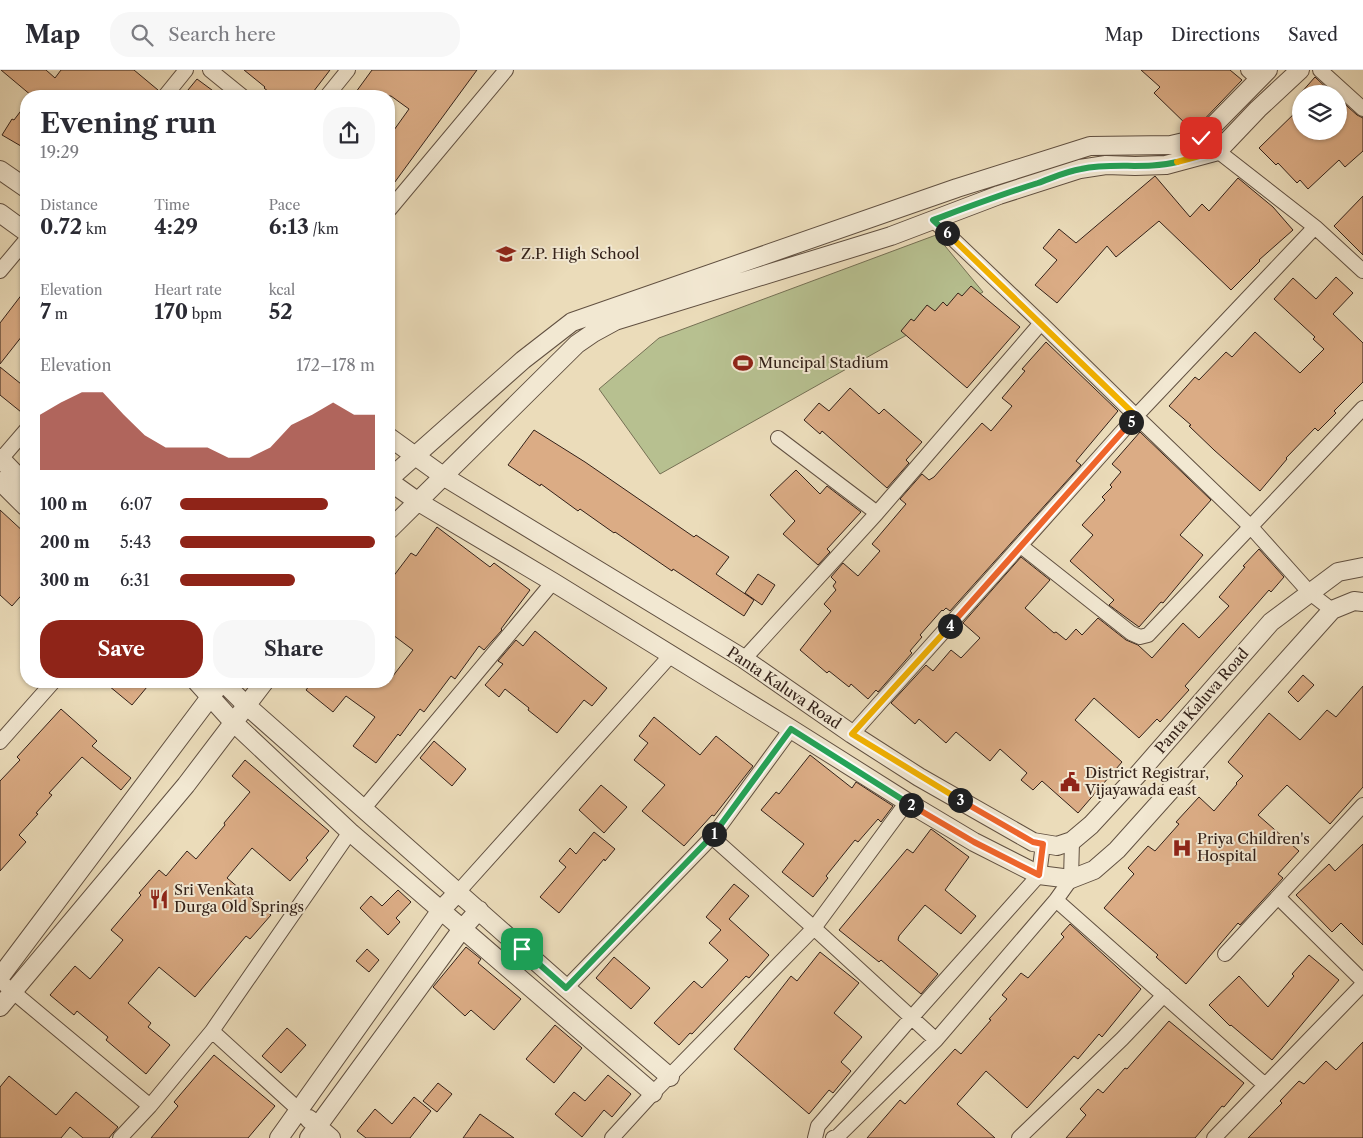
<!DOCTYPE html>
<meta charset="utf-8">
<style>
body{margin:0;font-family:"Libre Caslon Text",serif;background:#f7f7f7;color:#2b2b33;height:100vh;display:flex;flex-direction:column;font-size:19px;white-space:nowrap}
*{box-sizing:border-box;margin:0}
p{font-size:16px;color:#7c7c81}
.icon{flex:none;width:28px;height:28px;fill:none;stroke:currentColor;stroke-width:2;stroke-linecap:round;stroke-linejoin:round}
.map{position:relative;flex:1;overflow:hidden}
.side{position:absolute;left:20px;top:20px;width:375px;height:598px;display:flex;flex-direction:column;background:#fff;border-radius:20px;box-shadow:0 1px 4px #0004}
.side>*{flex:none}
.tools{position:absolute;left:1292px;top:15px;display:grid;gap:10px}
.tools a{display:grid;place-items:center;width:55px;height:55px;border-radius:50%;background:#fff;box-shadow:0 1px 4px #0004;font-size:25px}
.pin{position:absolute;display:grid;place-items:center;width:42px;height:42px;color:#fff;margin:-21px;border-radius:10px;box-shadow:0 2px 8px #0006}
.km{position:absolute;width:25px;height:25px;margin:-12px;border-radius:50%;background:#222;color:#fff;font-size:14px;line-height:25px;text-align:center}
.round{display:grid;place-items:center;flex:none;width:52px;height:52px;border-radius:20px;background:#f7f7f7}
.summary{display:flex;align-items:center;justify-content:space-between;height:85px;padding:0 20px}
h1{font-size:28px;font-weight:800;line-height:38px}
.figures{display:grid;grid-template-columns:repeat(3,1fr);gap:8px;height:85px;padding:5px 20px}
.figures div{display:grid;align-content:center}
.figures b{font-size:21px;font-weight:800}
.figures small{font-size:14px;font-weight:400}
.figures p{font-size:14px}
.chart{height:140px;padding:10px 20px}
.chart p{display:flex;justify-content:space-between}
.chart svg{width:100%;height:90px;margin-top:5px;fill:#8f2418;opacity:.7}
.action{display:flex;gap:10px;margin-top:auto;padding:10px 20px}
.action a{flex:1;height:58px;border-radius:20px;background:#8f2418;color:#fff;font-size:20px;font-weight:800;line-height:58px;text-align:center}
.action a+a{background:#f7f7f7;color:#2b2b33}
ul{padding:0 20px;list-style:none;font-size:16px}
li{display:grid;grid-template-columns:80px 60px 1fr;align-items:center;height:38px}
li i{height:12px;border-radius:6px;background:#8f2418}
header{display:flex;align-items:center;gap:30px;box-sizing:border-box;height:70px;padding:0 25px;background:#fff;border-bottom:1px solid #e1e1e2}
header strong{font-size:24px}
nav{display:flex;gap:28px;margin-inline-start:auto;font-size:18px}
.search{width:350px;height:45px;background:#f7f7f7;display:flex;align-items:center;gap:12px;box-sizing:border-box;padding:0 18px;border-radius:20px;color:#7c7c81;font-size:19px}
.map>svg:first-child{display:block}
.green{fill:#b7c090;stroke:#757054}
.building{fill:#dbac85;stroke:#332119}
.lines{fill:none;stroke-linecap:round;stroke-linejoin:round}
.minor-casing{stroke:#615041;stroke-width:16}
.tertiary-casing{stroke:#615041;stroke-width:20}
.minor{stroke:#f2e8d2;stroke-width:14}
.tertiary{stroke:#f2e8d2;stroke-width:18}
.split-1-casing{stroke:#fff;stroke-width:10}
.split-2-casing{stroke:#fff;stroke-width:10}
.split-3-casing{stroke:#fff;stroke-width:10}
.split-4-casing{stroke:#fff;stroke-width:10}
.split-5-casing{stroke:#fff;stroke-width:10}
.split-6-casing{stroke:#fff;stroke-width:10}
.split-7-casing{stroke:#fff;stroke-width:10}
.split-8-casing{stroke:#fff;stroke-width:10}
.split-1{stroke:#22a559;stroke-width:6}
.split-2{stroke:#22a559;stroke-width:6}
.split-3{stroke:#f0652b;stroke-width:6}
.split-4{stroke:#f5b400;stroke-width:6}
.split-5{stroke:#f0652b;stroke-width:6}
.split-6{stroke:#f5b400;stroke-width:6}
.split-7{stroke:#22a559;stroke-width:6}
.split-8{stroke:#f5b400;stroke-width:6}
.labels{text-anchor:middle;stroke-width:4;stroke-linejoin:round;paint-order:stroke}
.poi-label{font-size:15px;fill:#332119;stroke:#f2e8d2;text-anchor:start}
.street-label{font-size:15px;fill:#332119;stroke:#f2e8d2}
</style>
<header>
<strong>Map</strong>
<div class="search"><svg class="icon" aria-label="search" viewBox="0 0 24 24"><circle cx="10" cy="10" r="6"/><path d="M15 15l6 6"/></svg>Search here</div>
<nav><a>Map</a><a>Directions</a><a>Saved</a></nav>
</header>
<div class="map">
<svg width="1363" height="1068" viewBox="0 0 1363 1068">
<rect width="100%" height="100%" fill="#ebdcba"/>
<filter id="stains"><feTurbulence type="fractalNoise" baseFrequency=".004" numOctaves="4"/><feColorMatrix values="0 0 0 0 .2 0 0 0 0 .09 0 0 0 0 .02 0 0 0 .5 -.17"/></filter>
<radialGradient id="worn" r=".72"><stop offset=".6" stop-color="#630" stop-opacity="0"/><stop offset="1" stop-color="#630" stop-opacity=".3"/></radialGradient>
<path class="green" d="M936,165L983,222L660,404L599,319L659,268Z"/>
<path class="building" d="M1,0H46L55,8L61,0H134L158,20L156,26H32Z
M244,0H330L310,26H274L264,18L265,17Z
M372,0H477L389,120V67L409,39L391,26H353Z
M1141,0H1230L1242,10L1196,58L1191,59L1154,23L1160,17Z
M1315,7L1333,24H1300Z
M197,9L220,26H183Z
M1339,29L1357,45L1363,48V81L1345,97L1339,90L1308,119L1300,110L1297,113L1278,93L1276,95L1259,78L1301,37V61H1339Z
M26,34V79L2,65L12,49L14,50Z
M1155,106L1190,147L1202,134L1209,141L1238,108L1273,137L1293,160L1259,190L1260,191L1231,220L1159,151L1116,187L1107,176L1057,233L1035,215L1057,190L1043,178L1059,159L1076,173Z
M1363,126V185L1334,156Z
M1336,207L1353,223L1333,244L1363,273V312L1334,341L1336,343L1318,361L1315,358L1286,388L1287,389L1260,421L1214,380L1189,356L1191,355L1169,336L1195,307L1199,310L1226,282L1232,287L1255,262L1300,303L1324,279L1313,269L1315,267L1274,229L1293,208L1316,229Z
M971,216L1020,257L967,318L901,261L911,249L914,251L927,235L935,241L943,232L947,236L958,223L962,226Z
M26,219V261L0,294V253Z
M1046,272L1118,341L1076,391L1081,395L950,541L946,538L943,541L942,540L920,565L922,567L910,581L912,583L878,622L876,620L868,629L851,614L849,617L829,601L827,603L800,580L831,541L824,534L836,520L833,516L836,512L831,507L843,493L858,506L880,481L872,474L906,434L900,429L922,404L929,410L934,407L982,353L991,361L1012,336L1002,328L1025,301L1022,299Z
M0,297L26,318V346L0,325Z
M850,318L879,344L884,339L922,372L906,390L909,393L887,418L822,361L820,364L804,350L819,333L829,341Z
M534,360L585,392L694,467L696,465L729,487L716,504L754,530L744,546L673,499L672,501L615,462L614,463L580,439L578,441L541,414L540,416L508,395Z
M1140,362L1211,430L1180,465L1203,485L1163,533L1161,532L1139,557L1109,535L1114,530L1070,491L1093,465L1082,455L1105,430L1102,427L1112,417L1110,415L1121,402L1112,394Z
M796,400L820,424L827,416L861,442L827,479L830,482L818,495L783,464L795,451L770,425Z
M0,440L26,464V520L12,536L0,525Z
M437,457L490,497L494,493L530,520L501,559L502,560L484,580L479,576L455,609L451,606L424,642L420,639L400,666L398,664L376,693L353,676L375,647L346,626L333,642L306,620L313,611H389L413,580L389,562V512L411,483L416,486Z
M1259,479L1284,507L1271,522L1269,520L1185,616L1189,620L1160,652L1157,649L1139,668L1094,628L1075,650L1122,692L1078,743L1042,711L1033,720L1021,710L1027,703L1000,679L990,691L956,662L946,673L919,649L915,654L891,633L926,595L933,601L951,580L961,588L980,568L963,553L1021,487L1050,510L1025,538L1054,563L1056,562L1066,570L1076,559L1082,565L1098,548L1126,570L1138,575L1152,588L1183,553L1199,568L1229,536L1219,527L1245,497L1243,496Z
M758,504L775,515L762,535L745,523Z
M535,561L607,618L592,636L584,630L557,663L528,640L529,638L505,619L499,627L485,615L503,594L498,591L516,570L523,576Z
M1303,605L1314,615L1298,632L1288,622Z
M103,611H152L132,635Z
M1363,616V717L1330,754L1287,715L1258,745L1299,781L1278,804L1283,808L1240,855L1238,853L1186,914L1156,887L1158,885L1104,838L1134,804L1128,798L1148,776L1155,781L1179,754L1176,752L1199,727L1214,741L1237,714L1236,713L1243,706L1228,692L1269,643L1300,670L1327,640L1336,647Z
M61,639L97,671L92,676L131,708L121,720L82,687L49,723L52,725L36,743L38,744L19,765L26,772L0,801V711L20,690L17,687Z
M654,647L700,685L716,666L753,696L714,746L712,745L684,776L642,741L665,715L634,690L648,673L639,666Z
M434,671L466,699L452,716L420,688Z
M810,685L852,718L856,712L893,736L881,752L878,749L858,772L855,770L826,806L828,808L813,827L782,802L804,774L761,740L776,722L779,724Z
M245,690L329,761L306,788L308,790L290,811L252,778L227,808L271,845L250,869L246,866L195,927L159,897L128,933L151,953L148,957L170,975L146,1004L106,970L108,967L77,941L74,945L50,925L75,896L90,909L123,870L111,860L141,825L139,823L159,800L166,806L187,781L196,789L225,755L224,753L250,722L232,706Z
M601,715L627,737L604,763L579,740Z
M931,759L969,787L945,820L976,846L961,864L925,835L899,866L898,870L938,904L921,924L881,890L879,892L839,860L907,779L913,783Z
M594,762L615,779L605,791L604,789L559,843L540,827L566,797L559,791L570,778L576,784Z
M1363,774V875L1341,853L1332,862L1296,825L1329,794L1335,801Z
M734,814L749,826L729,849L769,885L749,908L746,906L692,964L690,963L679,975L654,953L694,911L702,918L728,890L709,873L721,860L706,847Z
M398,820L411,832L396,848L400,852L388,865L360,838L371,826L382,836Z
M1070,854L1141,919L1102,967L1099,964L1078,989L1074,986L1027,1038L986,1001L957,1034L995,1068H867L900,1030L905,1034L955,979L961,984L991,950L989,949L1007,929L1002,925L1021,903L1028,908L1064,867L1061,864Z
M466,877L481,889L478,893L521,929L494,960L471,940L465,946L433,917Z
M367,879L379,890L369,902L356,891Z
M820,882L859,913L834,943L862,967L841,992L851,1001L833,1023L829,1020L809,1044L734,979L791,906L797,911Z
M1309,885L1339,910L1272,990L1231,955L1230,956L1209,935L1239,906L1268,937L1294,906L1292,904Z
M614,887L650,918L631,939L596,908Z
M1169,951L1244,1013L1224,1037L1222,1036L1195,1068H1066L1086,1045L1080,1039L1098,1019L1103,1023L1125,998L1127,999Z
M555,955L582,978L554,1013L526,989Z
M287,958L306,975L281,1003L262,986Z
M1363,972V1068H1248L1282,1033L1280,1031L1299,1011L1304,1014L1326,991L1336,1000Z
M214,985L275,1036L248,1068H151L178,1036L174,1032Z
M608,1005L631,1024L612,1047L604,1040L582,1067L555,1044L574,1022L585,1031Z
M9,1006L56,1045L76,1022L118,1057L109,1068H83L70,1057L61,1068H0V1017Z
M438,1013L452,1024L437,1042L423,1031Z
M414,1027L431,1041L410,1068H366L357,1061L375,1039L392,1054Z
M480,1044L514,1068H463Z"/>
<g class="lines">
<defs>
<path id="minor" d="M210,0L242,26
M1248,0L1258,9
M1320,0L1363,39
M165,26L186,0
M327,26L348,0
M1201,68L1315,157L1363,201
M389,140L506,0
M933,150L1041,253
M1315,157L1136,346L1251,457L1310,523L1332,540
M0,201L26,170
M778,368L877,443
M1,389L26,360
M1021,476L1131,563L1140,567L1148,565L1363,338
M744,589L877,443L1041,253L1136,346L852,664
M0,672L54,611
M364,738L553,512
M712,767L814,858L936,970
M459,821L671,585
M1278,827L1363,911
M1056,830L1265,1015
M1225,884L1363,735
M0,911L150,1036
M566,918L712,767L791,659
M212,961L299,1040
M120,1068L150,1036L212,961L350,762
M612,1068L653,1023L814,858L907,732
M815,1068L818,1056L912,947L1039,805L1043,774
M833,1068L838,1066L936,970L1056,830L1071,809L1072,771
M1019,1068L1122,969L1164,925
M1214,1068L1363,914"/>
<path id="tertiary" d="M0,100L26,118
M0,143L26,162
M389,367L443,406L744,589L852,664L919,707L1033,772L1057,776L1072,771L1091,755L1140,702L1271,552L1338,502L1363,497
M0,388L26,415
M389,409L523,290L572,252L957,118L1090,76L1171,75L1201,68L1268,0
M0,411L26,437
M389,411L417,431L553,512L791,659L907,732L974,772L1039,805L1071,809L1094,800L1117,780L1332,540L1354,531L1363,532
M389,460L577,274L593,263L615,251L891,166L999,125L1080,99L1106,95L1135,96L1166,95L1218,81L1258,39L1300,0
M196,611L233,652L350,762L653,1023
M222,611L246,635L566,918L670,1007
M0,907L217,618
M0,937L186,715L265,611
M309,1049L331,1068
M279,1068L441,840L459,821
M309,1068L462,859L479,840"/>
</defs>
<use href="#minor" class="minor-casing"/>
<use href="#tertiary" class="tertiary-casing"/>
<use href="#minor" class="minor"/>
<use href="#tertiary" class="tertiary"/>
</g>
<g class="lines">
<defs>
<path id="split-1" d="M522,879L566,918L714,764"/>
<path id="split-2" d="M714,764L791,659L911,735"/>
<path id="split-3" d="M911,735L974,772L1039,805L1043,774L1033,772L960,730"/>
<path id="split-4" d="M950,556L852,664L960,730"/>
<path id="split-5" d="M950,556L1131,352"/>
<path id="split-6" d="M947,163L1136,346L1131,352"/>
<path id="split-7" d="M947,163L933,150C968,137 1002,124 1038,113C1052,108 1067,101 1081,99C1113,92 1145,100 1177,92"/>
<path id="split-8" d="M1177,92L1218,81L1201,68"/>
</defs>
<use href="#split-1" class="split-1-casing"/>
<use href="#split-2" class="split-2-casing"/>
<use href="#split-3" class="split-3-casing"/>
<use href="#split-4" class="split-4-casing"/>
<use href="#split-5" class="split-5-casing"/>
<use href="#split-6" class="split-6-casing"/>
<use href="#split-7" class="split-7-casing"/>
<use href="#split-8" class="split-8-casing"/>
<use href="#split-1" class="split-1"/>
<use href="#split-2" class="split-2"/>
<use href="#split-3" class="split-3"/>
<use href="#split-4" class="split-4"/>
<use href="#split-5" class="split-5"/>
<use href="#split-6" class="split-6"/>
<use href="#split-7" class="split-7"/>
<use href="#split-8" class="split-8"/>
</g>
<defs>
<symbol id="school-bare" viewBox="-9 -9 18 18"><path d="M0-5L7-2L0 1L-7-2ZM-4 1L0 2.5L4 1V4Q0 6-4 4Z" fill="#8f2418" stroke="#f2e8d2" stroke-width="2.5" paint-order="stroke"/></symbol>
<symbol id="stadium-bare" viewBox="-9 -9 18 18"><path d="M0-5a6.5 5 0 1 0 0 10a6.5 5 0 1 0 0-10ZM-3.5-1.8h7v3.6h-7Z" fill="#8f2418" stroke="#f2e8d2" stroke-width="2.5" paint-order="stroke"/></symbol>
<symbol id="civic-bare" viewBox="-9 -9 18 18"><path d="M-.6-6.5H3V-4.5H.6V-3L4-1V1h2V6H-6V1h2V-1L-.6-3ZM-1.2 2.5V6h2.4V2.5Z" fill="#8f2418" stroke="#f2e8d2" stroke-width="2.5" paint-order="stroke"/></symbol>
<symbol id="hospital-bare" viewBox="-9 -9 18 18"><path d="M-5-5h3v3.5h4V-5h3V5h-3V1.5h-4V5h-3Z" fill="#8f2418" stroke="#f2e8d2" stroke-width="2.5" paint-order="stroke"/></symbol>
<symbol id="restaurant-bare" viewBox="-9 -9 18 18"><path d="M-5-6h1v4h1v-4h1v4h1v-4h1v5L-1.5 .5V6h-2V.5L-5-1ZM5-6V6H3V1.5H1.5Q1.5-4 5-6Z" fill="#8f2418" stroke="#f2e8d2" stroke-width="2.5" paint-order="stroke"/></symbol>
</defs>
<g fill-rule="evenodd">
<use href="#school-bare" x="492" y="170" width="28" height="28"/>
<use href="#stadium-bare" x="729" y="279" width="28" height="28"/>
<use href="#civic-bare" x="1056" y="698" width="28" height="28"/>
<use href="#hospital-bare" x="1168" y="764" width="28" height="28"/>
<use href="#restaurant-bare" x="145" y="815" width="28" height="28"/>
</g>
<g class="labels">
<g class="poi-label">
<text x="521" y="189">Z.P. High School</text>
<text x="758" y="298">Muncipal Stadium</text>
<text x="1085" y="708">District Registrar,<tspan x="1085" dy="17">Vijayawada east</tspan></text>
<text x="1197" y="774">Priya Children's<tspan x="1197" dy="17">Hospital</tspan></text>
<text x="174" y="825">Sri Venkata<tspan x="174" dy="17">Durga Old Springs</tspan></text>
</g>
<g class="street-label">
<text transform="translate(784 618) rotate(34)" y="5">Panta Kaluva Road</text>
<text transform="translate(1202 631) rotate(-49)" y="5">Panta Kaluva Road</text>
</g>
</g>
<rect width="100%" height="100%" filter="url(#stains)"/>
<rect width="100%" height="100%" fill="url(#worn)"/>
</svg>
<div class="tools">
<a><svg class="icon" aria-label="layers" viewBox="0 0 24 24"><path d="M12 4l9 5-9 5-9-5zM3 14l9 5 9-5"/></svg></a>
</div>
<div class="pin" style="left:522px;top:879px;background:#1e9e55"><svg class="icon" aria-label="arrive" viewBox="0 0 24 24"><path d="M6 21V4h12l-3 4 3 4H6"/></svg></div>
<div class="pin" style="left:1201px;top:68px;background:#d93025"><svg class="icon" aria-label="check" viewBox="0 0 24 24"><path d="M5 12l5 5 9-10"/></svg></div>
<b class="km" style="left:714px;top:764px">1</b>
<b class="km" style="left:911px;top:735px">2</b>
<b class="km" style="left:960px;top:730px">3</b>
<b class="km" style="left:950px;top:556px">4</b>
<b class="km" style="left:1131px;top:352px">5</b>
<b class="km" style="left:947px;top:163px">6</b>
<section class="side">
<div class="summary"><div><h1>Evening run</h1><p>19:29</p></div><a class="round"><svg class="icon" aria-label="share" viewBox="0 0 24 24"><path d="M12 15V3M7 8l5-5 5 5M5 13v7h14v-7"/></svg></a></div>
<div class="figures">
<div><p>Distance</p><b>0.72<small> km</small></b></div>
<div><p>Time</p><b>4:29</b></div>
<div><p>Pace</p><b>6:13<small> /km</small></b></div>
</div>
<div class="figures">
<div><p>Elevation</p><b>7<small> m</small></b></div>
<div><p>Heart rate</p><b>170<small> bpm</small></b></div>
<div><p>kcal</p><b>52</b></div>
</div>
<div class="chart"><p><span>Elevation</span>172–178 m</p>
<svg viewBox="0 0 160 44" preserveAspectRatio="none"><path d="M0 44V17L10 11L20 6L30 6L40 17L50 27L60 33L70 33L80 33L90 38L100 38L110 33L120 22L130 17L140 11L150 17L160 17V44z"/></svg>
</div>
<ul>
<li><b>100 m</b>6:07<i style="width:76%"></i></li>
<li><b>200 m</b>5:43<i style="width:100%"></i></li>
<li><b>300 m</b>6:31<i style="width:59%"></i></li>
</ul>
<div class="action"><a>Save</a><a>Share</a></div>
</section>
</div>
